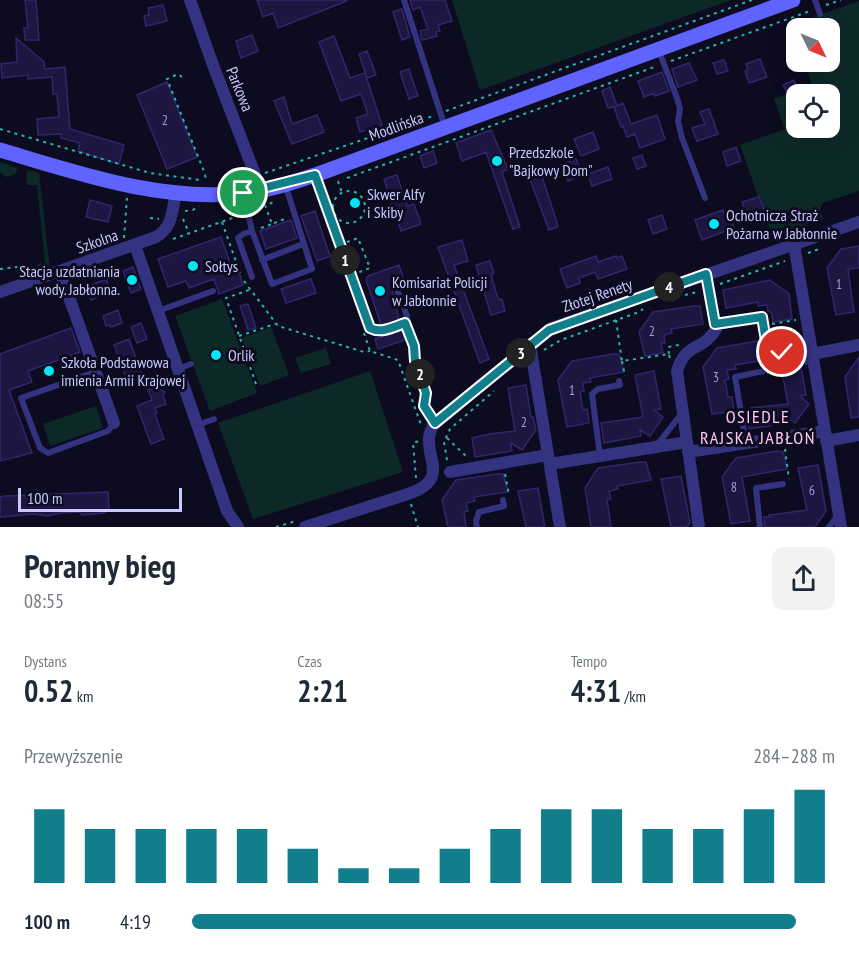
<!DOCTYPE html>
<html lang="pl">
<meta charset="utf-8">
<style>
body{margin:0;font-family:"PT Sans Narrow",sans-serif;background:#f2f2f3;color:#1f2937;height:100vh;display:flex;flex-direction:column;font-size:22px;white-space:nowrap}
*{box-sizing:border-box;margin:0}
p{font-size:20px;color:#747a83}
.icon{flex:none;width:33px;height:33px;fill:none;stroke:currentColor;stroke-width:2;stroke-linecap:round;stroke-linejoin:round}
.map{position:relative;height:527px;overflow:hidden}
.drawer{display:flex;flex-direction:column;background:#fff;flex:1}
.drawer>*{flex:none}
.needle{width:39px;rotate:133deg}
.buttons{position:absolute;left:786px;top:18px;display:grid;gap:12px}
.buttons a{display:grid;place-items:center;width:54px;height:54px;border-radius:12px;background:#fff;box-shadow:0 6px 24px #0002;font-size:30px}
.scale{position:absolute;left:18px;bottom:15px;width:164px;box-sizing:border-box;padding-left:6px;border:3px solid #ccc8ff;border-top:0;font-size:16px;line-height:21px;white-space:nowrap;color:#ccc8ff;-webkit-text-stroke:4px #0d0b1f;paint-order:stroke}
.pin{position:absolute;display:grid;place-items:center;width:51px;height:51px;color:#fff;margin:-26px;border:3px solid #fff;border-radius:50%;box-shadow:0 2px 6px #0007}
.km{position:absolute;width:30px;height:30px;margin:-15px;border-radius:50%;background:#222;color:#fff;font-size:16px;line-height:30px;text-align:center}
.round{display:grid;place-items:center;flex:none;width:63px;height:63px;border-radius:12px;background:#f2f2f3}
.head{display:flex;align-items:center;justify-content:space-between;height:102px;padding:0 24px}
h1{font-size:33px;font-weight:600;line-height:45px}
.metrics{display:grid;grid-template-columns:repeat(3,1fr);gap:9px;height:102px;padding:6px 24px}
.metrics div{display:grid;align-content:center}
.metrics b{font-size:30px;font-weight:600}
.metrics small{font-size:16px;font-weight:400}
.metrics p{font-size:16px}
.chart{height:168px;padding:12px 24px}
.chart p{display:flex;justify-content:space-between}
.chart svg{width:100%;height:108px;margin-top:6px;stroke:#117e8c;stroke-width:6}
ul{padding:0 24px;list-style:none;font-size:20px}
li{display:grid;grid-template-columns:96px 72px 1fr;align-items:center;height:45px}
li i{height:15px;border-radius:8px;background:#117e8c}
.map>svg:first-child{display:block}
.green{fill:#0d2927;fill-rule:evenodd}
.building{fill:#1c1641;stroke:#31266e;stroke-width:1.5}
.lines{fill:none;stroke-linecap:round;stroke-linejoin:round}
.path{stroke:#25b6a6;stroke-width:2;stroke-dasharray:3 4.5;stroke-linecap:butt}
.lane{stroke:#333381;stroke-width:6}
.street{stroke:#333381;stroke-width:12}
.secondary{stroke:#5f63ff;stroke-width:15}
.route-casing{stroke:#fff;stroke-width:12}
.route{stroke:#117e8c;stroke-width:8}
.poi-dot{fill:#00e7f3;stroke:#0d0b1f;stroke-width:2}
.labels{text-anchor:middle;stroke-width:6;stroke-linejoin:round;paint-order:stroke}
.number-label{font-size:14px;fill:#a09cd0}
.street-label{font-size:16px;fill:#ccc8ff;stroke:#0d0b1f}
.poi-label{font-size:16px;fill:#ccc8ff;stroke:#0d0b1f;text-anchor:start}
.neighbourhood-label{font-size:18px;letter-spacing:1.5px;fill:#ffcaee;stroke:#0d0b1f}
</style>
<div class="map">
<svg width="859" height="527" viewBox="0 0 859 527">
<rect width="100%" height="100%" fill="#0d0b1f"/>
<path class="green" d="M452,0H731L480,90Z
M859,1V191L823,203L820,208L823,219L772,236L740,145L785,129L774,99L812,84L804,62H830V28H796V41L791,25ZM796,94H830V128H796Z
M0,162L18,168L15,174L6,177L0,173Z
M27,170L39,173L50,270L44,272L38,269L37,264L45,263L37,185H28L26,181Z
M222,299L257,393L210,411L175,316Z
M271,327L289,375L260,386L242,338Z
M326,348L331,364L301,373L295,358Z
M370,371L403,472L253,519L218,423Z
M96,406L103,428L50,446L43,424Z"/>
<path class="building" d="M25,0H36L39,40H25L24,28H28Z
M257,0H347V1L278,28L273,13L263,17Z
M410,0H445L452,21L438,25L440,31L436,32L437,36L422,40L420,31L428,29L420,7L413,10Z
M163,5L167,21L146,26L144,16L149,15L148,8Z
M402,9L410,37L402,40L393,12Z
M252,35L258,51L241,58L236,41Z
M334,36L350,78L365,73L382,125L360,132L356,118L368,114L361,94L341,101L319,42Z
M16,38L44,62L45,69L65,67L70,129L124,145L119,164L78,151L80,143L61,138V134L38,135L37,119L59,117L57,94H53L52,77L28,79V75L2,78L1,64L17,62Z
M367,51L376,75L367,78L359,54Z
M760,59L767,77L749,83L745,71L748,70L746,64Z
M724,60L728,71L717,74L713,63Z
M689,63L697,80L678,87L672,69Z
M409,69L418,96L409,99L400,72Z
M662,72L669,91L655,96L654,93L644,97L638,81Z
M794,80L798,90L788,94L783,85Z
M167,82L197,157L167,169L137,95Z
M610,87L617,106L623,103L631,124L657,115L665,139L640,148L635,134L627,137L623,126L621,127L614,107L617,106L608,108L602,91Z
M284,97L292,124L317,115L324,132L292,144L274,101Z
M709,109L718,134L697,141L692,128L705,124L700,112Z
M491,130L508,169L502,172L520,227L513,229L486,152L462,161L456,143Z
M593,132L599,149L581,156L574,139Z
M736,147L741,161L727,166L723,152Z
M433,151L437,163L424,168L420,156Z
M642,155L646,166L637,169L633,158Z
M576,159L583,175L568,181L562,168L569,165L568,162Z
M608,167L612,179L592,186L588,174Z
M540,170L557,223L558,227L549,230L528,174Z
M397,175L407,206L414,204L421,224L401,231L384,179Z
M759,197L764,210L732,221L734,228L702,240L695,220L723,210L725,216L744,208L742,202Z
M90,200L112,206L108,222L86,217Z
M315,211L330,256L317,261L301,216Z
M662,215L667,229L653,234L648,220Z
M291,220L297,238L266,249L260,231Z
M221,237L234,274L239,272L243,285L219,294L214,279L189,288L186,281L168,287L158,259Z
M462,240L468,261L454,265L489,359L480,363L438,247Z
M859,246V268L848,269L854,312L836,315L827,268L841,249Z
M596,256L598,262L616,256L617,258L622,256L627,269L598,279L595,272L579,278L580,283L567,288L560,269Z
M490,261L494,273L492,274V278L497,296L500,300L502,299L505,311L491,315L476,265Z
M399,265L405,283L393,287V292L399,320L381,325L366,280L368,276Z
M133,267L141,289L131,293L123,271Z
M106,279L111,292L91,300L86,287Z
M311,279L316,293L286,303L281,289Z
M770,280L789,294L792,319L773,322L772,313L768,311L767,305L758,306V302L726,308L723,290Z
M248,304L256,328L248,330L240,306Z
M694,306H700L703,324L671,329L672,333L664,335L665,343H661L663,353L645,356L639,332L653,312Z
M118,310L122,323L111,327L110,325L106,326L103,316Z
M141,323L147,339L137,343L131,327Z
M71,328L80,352L28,371L32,382L9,390L32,453L0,461V354Z
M402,330L405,340L378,349L375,339Z
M129,339L145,383L130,388L114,345Z
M758,341L764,342L769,359L735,365L736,369L727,370L729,379L725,380L728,397H732L734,411L712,414L703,367L717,348Z
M613,354H619L624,372L590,378L591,382L583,383L584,391L580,392L583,410L587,409L589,423L567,427L558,380L572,361Z
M859,357V417L851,418L845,377Z
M799,358L798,363L801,367L806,395L800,396L809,404L795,423L785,416L786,423L749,429L746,411L751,410V408L788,404L780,361Z
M654,371L661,409L654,410L663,417L650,436L640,430L641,436L604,443L601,423L643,417L635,375Z
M526,385L531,417H533L536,430L522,450L511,443L512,451L475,457L472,438L489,434L515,431L508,388Z
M159,386L161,390L165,392L163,396L166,404L155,408L157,413L155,414L164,439L151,444L137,406L152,400L148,390Z
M777,451L783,452L787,469L742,477L750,521L731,524L722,477L736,458Z
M640,462H646L651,480L617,486L618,489L609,491L611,499L607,500L611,527H591L585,488L598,468Z
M818,465L826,511L815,527H765L764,517H770L769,515L807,510L798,468Z
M497,474H503L508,492L474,497L475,501L466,503L468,511L464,512L466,527H448L442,500L456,480Z
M681,476L690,522L687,527H671L661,479Z
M538,488L545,527H526L518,491Z
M108,492L109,510L104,513L82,515L79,512L60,513L48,516L34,514L0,517V497L5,496Z"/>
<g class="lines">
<path class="path" d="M826,5L841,0
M671,61L810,11
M182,77L178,74L167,79L205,174L206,181
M446,111L752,0
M0,129L150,173L200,180
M265,173L433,116
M347,178L657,66
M338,181L342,193
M333 207a16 16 0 1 1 32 0a16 16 0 1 1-32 0Z
M265,205L272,224L287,218
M255,207L276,202
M185,211L193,210L199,206
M150,218L159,219
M183,219L189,233
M222,222L240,273
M261,228L272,224
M124,238L127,198
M173,239L241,215
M347,242L358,238L370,268L357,273
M808,253L819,249
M0,269L17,267L20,273
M244,281L278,326L364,352L370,351
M720,284L785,261
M249,290L226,298L257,387
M685,295L697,292
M616,320L622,361L669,354L670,359
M772,324L796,320
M764,329L770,364
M364,333L370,351L398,360L421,425
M239,336L275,324
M544,350L561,340L639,312L643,309
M669,354L668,347L679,345
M622,361L625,376
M770,365L782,352L799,345
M447,438L467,457
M785,449L789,479
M447,460L444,442L450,429L494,391
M505,474L509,495
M416,478L413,443L419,441
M411,504L418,527
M276,527L296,521"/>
<path class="lane" d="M404,0L445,127
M815,0L820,14
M659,51L677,98L680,109L678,121L682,138L705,198
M315,176L370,328C381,334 393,327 405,323
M244,194L252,231L272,284L312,269L285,184
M252,231L243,234L238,238L252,277
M262,260L303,244
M398,292L407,316L405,323L413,346L415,361L425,393L424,407L435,423
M158,311L213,291
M803,362L813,361
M178,369L191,364
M95,372L21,398L40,448L48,453L108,431L114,423
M198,425L214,419
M746,443L735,377L764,371
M657,445L682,413
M600,456L592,394L598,389L620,385L619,381
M477,527L476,521L479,512L504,506L503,500
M760,527L756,488L783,484
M829,527L838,515"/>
<path class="street" d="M190,0L213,65L261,190
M794,244L841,527
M135,245L227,511L238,527
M60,272L114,423
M0,292L156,237C173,227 172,210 176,192
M715,324L762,317
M530,345L560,527
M812,354L859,345
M826,441L859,435
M688,452L825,431
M550,464L687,442
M450,472L548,455
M305,527L408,494C458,477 414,451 435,423L552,328L859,222
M699,527L677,371C686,341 703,352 716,329L706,274"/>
<path class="secondary" d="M0,150C78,173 160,202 243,193C268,191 294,182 318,174L793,0"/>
</g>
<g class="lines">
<defs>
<path id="route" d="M243,193L315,175L370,328C381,334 393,327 405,323L414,346L415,361L426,393L424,406L435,423L549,330L706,274L715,324L762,317L770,365L782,352"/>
</defs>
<use href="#route" class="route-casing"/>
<use href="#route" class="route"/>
</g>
<g class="poi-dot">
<circle cx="497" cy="161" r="6"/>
<circle cx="355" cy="203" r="6"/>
<circle cx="714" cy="224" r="6"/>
<circle cx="193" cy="266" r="6"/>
<circle cx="132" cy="280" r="6"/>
<circle cx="380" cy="291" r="6"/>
<circle cx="216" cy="355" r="6"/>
<circle cx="49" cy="371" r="6"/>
</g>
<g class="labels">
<g class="number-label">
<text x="165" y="125">2</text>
<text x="839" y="289">1</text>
<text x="652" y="336">2</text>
<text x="716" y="382">3</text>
<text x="572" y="395">1</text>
<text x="524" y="427">2</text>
<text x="734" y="492">8</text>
<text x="812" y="495">6</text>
</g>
<g class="street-label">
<text transform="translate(240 89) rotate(68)" y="6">Parkowa</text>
<text transform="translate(396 126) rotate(-20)" y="6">Modlińska</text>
<text transform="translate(97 241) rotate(-19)" y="6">Szkolna</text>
<text transform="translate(597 295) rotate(-19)" y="6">Złotej Renety</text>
</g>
<g class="poi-label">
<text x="509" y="158">Przedszkole<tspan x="509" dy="18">"Bajkowy Dom"</tspan></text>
<text x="367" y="200">Skwer Alfy<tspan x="367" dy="18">i Skiby</tspan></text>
<text x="726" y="221">Ochotnicza Straż<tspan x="726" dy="18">Pożarna w Jabłonnie</tspan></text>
<text x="205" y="272">Sołtys</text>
<text x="120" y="277" text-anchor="end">Stacja uzdatniania<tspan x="120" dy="18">wody. Jabłonna.</tspan></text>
<text x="392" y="288">Komisariat Policji<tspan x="392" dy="18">w Jabłonnie</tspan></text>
<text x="228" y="361">Orlik</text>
<text x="61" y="368">Szkoła Podstawowa<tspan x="61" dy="18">imienia Armii Krajowej</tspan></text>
</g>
<g class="neighbourhood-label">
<text x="758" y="423">OSIEDLE<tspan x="758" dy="21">RAJSKA JABŁOŃ</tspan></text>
</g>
</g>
</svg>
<div class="buttons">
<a><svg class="needle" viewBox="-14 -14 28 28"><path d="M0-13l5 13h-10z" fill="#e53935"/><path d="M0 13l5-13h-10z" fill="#747a83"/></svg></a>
<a><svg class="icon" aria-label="locate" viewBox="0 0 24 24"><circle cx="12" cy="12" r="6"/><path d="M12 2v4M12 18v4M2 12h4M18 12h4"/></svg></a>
</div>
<div class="scale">100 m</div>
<div class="pin" style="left:243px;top:193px;background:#1e9e55"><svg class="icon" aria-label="arrive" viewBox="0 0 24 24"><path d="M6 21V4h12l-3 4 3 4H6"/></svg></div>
<div class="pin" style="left:782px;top:352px;background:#d93025"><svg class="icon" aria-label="check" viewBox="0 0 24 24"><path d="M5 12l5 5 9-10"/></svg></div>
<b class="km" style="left:345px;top:260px">1</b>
<b class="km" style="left:420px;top:374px">2</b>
<b class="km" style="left:521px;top:353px">3</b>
<b class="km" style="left:669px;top:287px">4</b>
</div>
<section class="drawer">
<div class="head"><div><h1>Poranny bieg</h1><p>08:55</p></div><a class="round"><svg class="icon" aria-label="share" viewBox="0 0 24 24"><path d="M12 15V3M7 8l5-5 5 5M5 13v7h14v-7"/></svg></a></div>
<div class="metrics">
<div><p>Dystans</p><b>0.52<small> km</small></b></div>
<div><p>Czas</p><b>2:21</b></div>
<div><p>Tempo</p><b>4:31<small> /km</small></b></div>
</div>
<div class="chart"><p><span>Przewyższenie</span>284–288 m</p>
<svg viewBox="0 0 160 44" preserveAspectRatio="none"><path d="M5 44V14M15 44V22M25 44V22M35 44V22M45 44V22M55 44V30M65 44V38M75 44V38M85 44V30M95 44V22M105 44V14M115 44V14M125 44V22M135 44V22M145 44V14M155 44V6"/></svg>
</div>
<ul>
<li><b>100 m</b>4:19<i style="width:94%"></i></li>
</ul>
</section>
